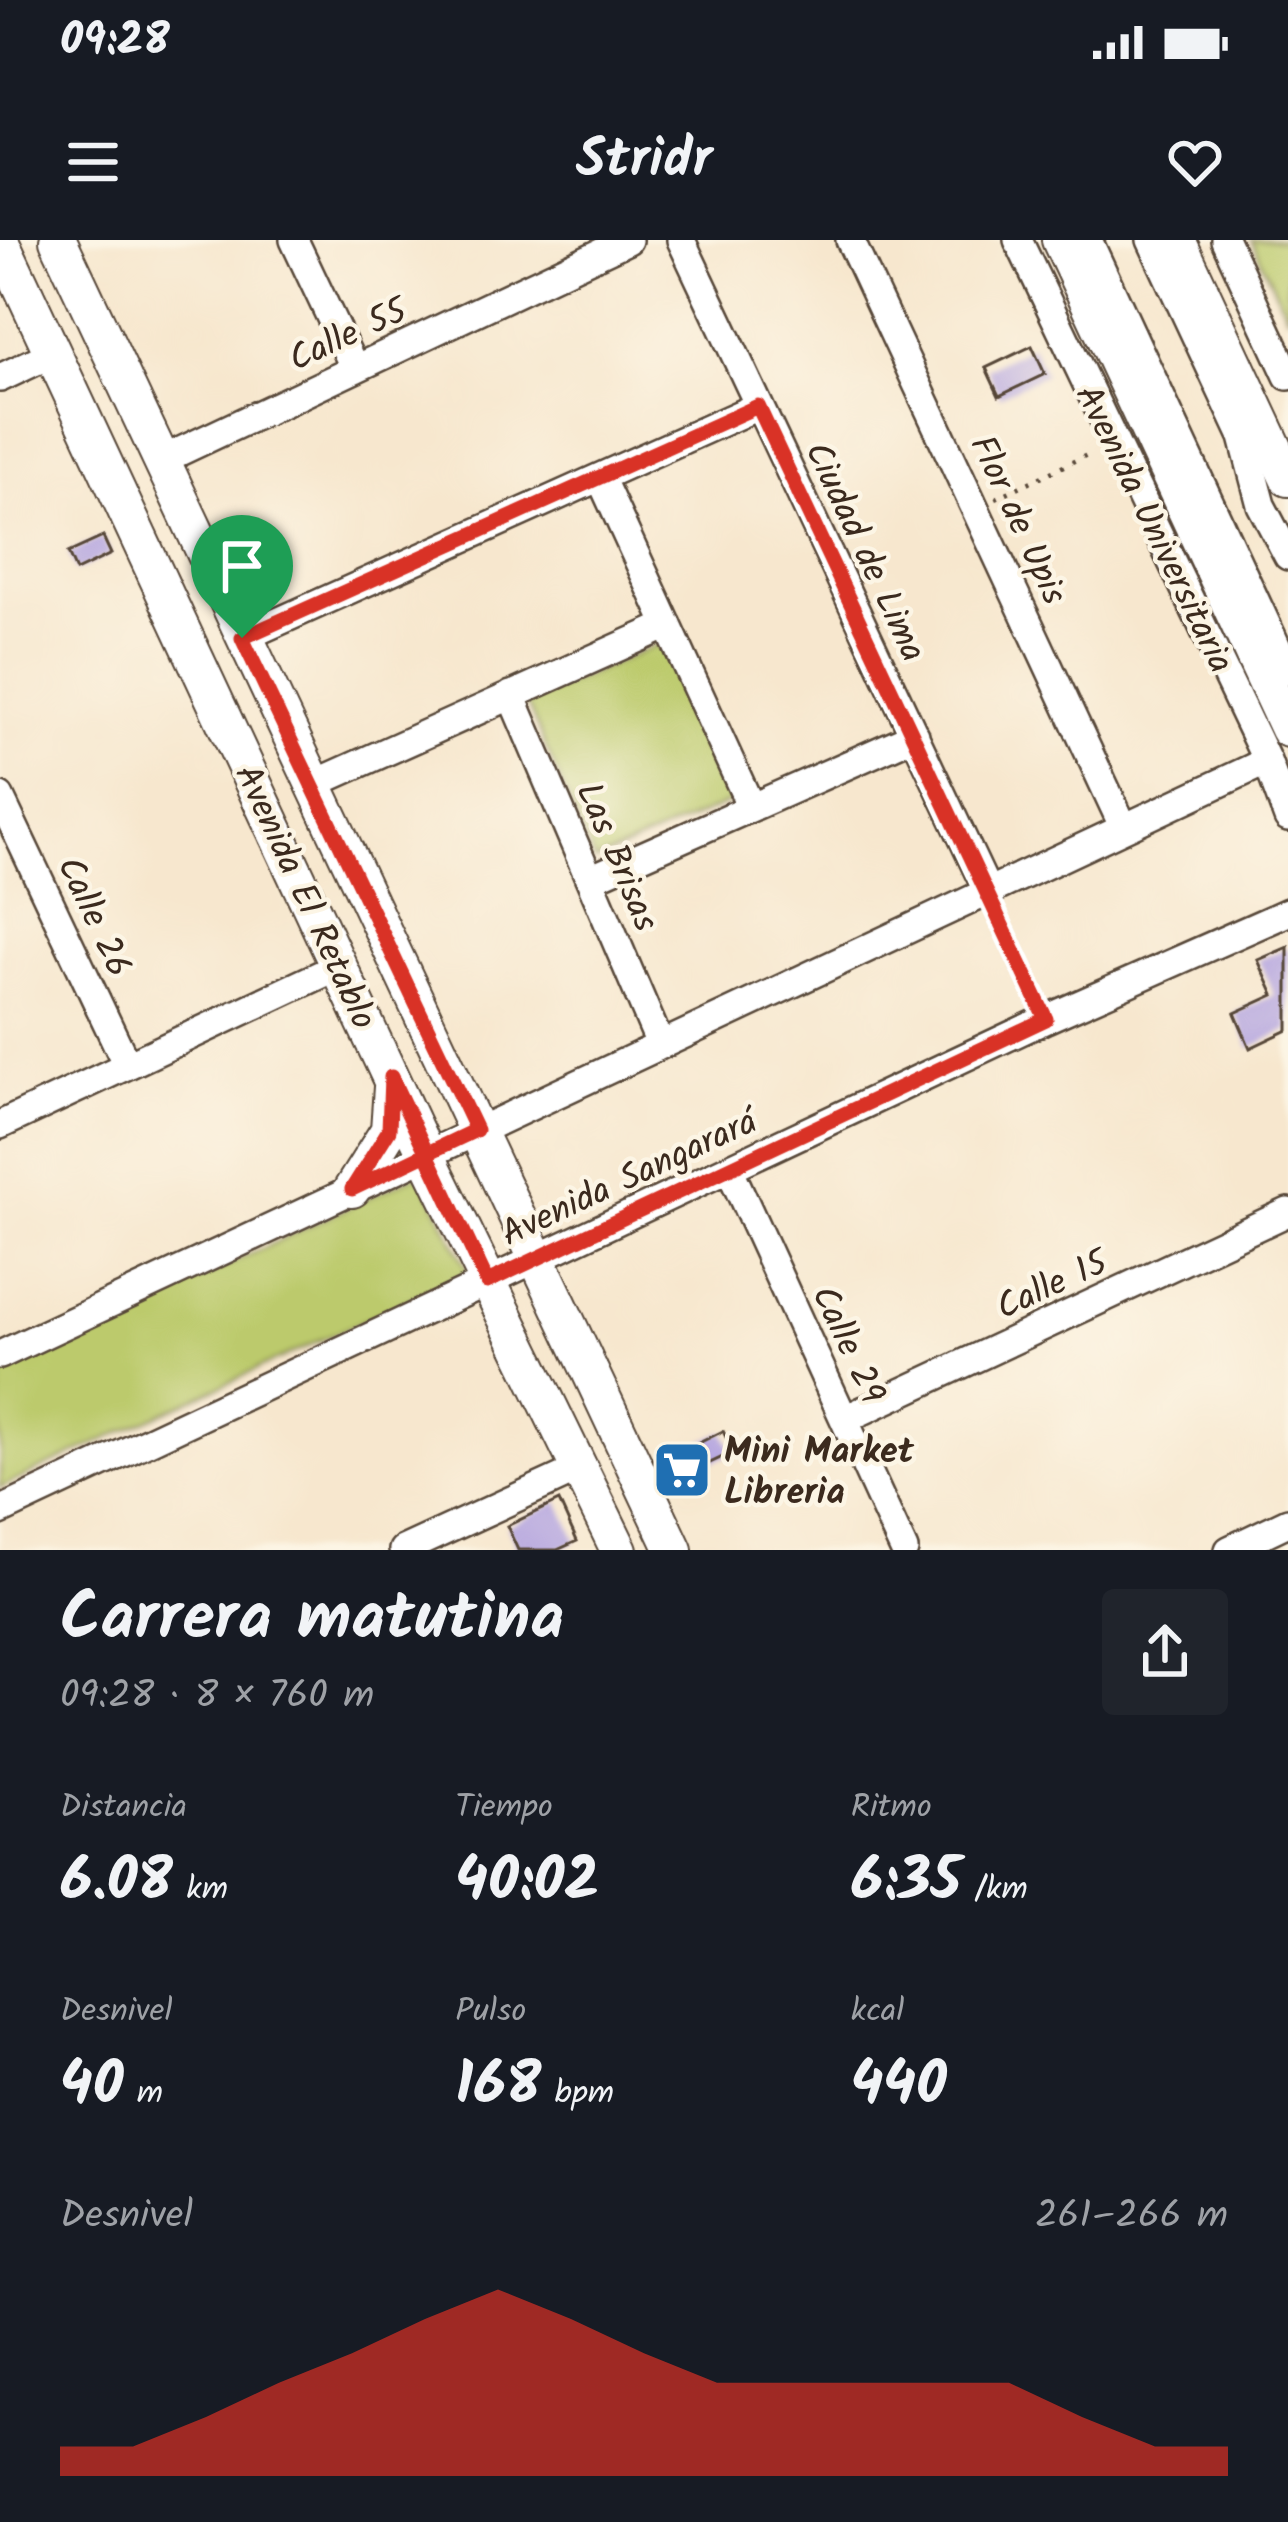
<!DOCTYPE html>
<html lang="es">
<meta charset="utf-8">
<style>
body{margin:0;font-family:Kalam,sans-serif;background:#20242c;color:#f1f3f6;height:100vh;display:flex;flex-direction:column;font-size:45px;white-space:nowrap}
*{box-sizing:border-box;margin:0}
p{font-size:39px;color:#9ea1a6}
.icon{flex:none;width:66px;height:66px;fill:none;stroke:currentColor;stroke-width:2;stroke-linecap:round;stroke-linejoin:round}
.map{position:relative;height:1310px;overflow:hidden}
.details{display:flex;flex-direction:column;background:#171b24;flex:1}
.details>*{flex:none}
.pin{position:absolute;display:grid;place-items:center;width:102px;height:102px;color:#fff;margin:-123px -51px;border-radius:50% 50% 50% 0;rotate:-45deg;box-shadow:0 0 12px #0007}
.pin .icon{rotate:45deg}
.round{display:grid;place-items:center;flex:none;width:126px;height:126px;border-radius:12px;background:#20242c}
.head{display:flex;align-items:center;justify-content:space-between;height:204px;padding:0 60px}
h1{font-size:66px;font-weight:600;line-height:90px}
.figures{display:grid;grid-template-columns:repeat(3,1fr);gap:18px;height:204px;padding:12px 60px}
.figures div{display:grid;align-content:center}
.figures b{font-size:60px;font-weight:600}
.figures small{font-size:33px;font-weight:400}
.figures p{font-size:33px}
.chart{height:336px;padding:24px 60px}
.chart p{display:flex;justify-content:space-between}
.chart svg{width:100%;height:216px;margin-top:12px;fill:#d93025;opacity:.7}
.status{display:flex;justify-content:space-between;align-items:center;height:84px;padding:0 60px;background:#171b24;direction:ltr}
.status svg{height:33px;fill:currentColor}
header{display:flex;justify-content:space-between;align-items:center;height:156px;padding:0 60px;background:#171b24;font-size:54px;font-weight:600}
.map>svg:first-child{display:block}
.green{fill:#bcca6c;stroke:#7c7a45;stroke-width:3}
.building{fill:#b1a1df}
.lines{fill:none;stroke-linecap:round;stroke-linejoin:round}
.minor-casing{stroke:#574638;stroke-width:32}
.major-casing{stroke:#574638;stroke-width:40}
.path{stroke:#574638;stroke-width:4.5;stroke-dasharray:3 9;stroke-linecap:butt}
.minor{stroke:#fff;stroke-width:27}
.major{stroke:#fff;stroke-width:36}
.route-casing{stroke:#fff;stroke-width:24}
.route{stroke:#d93025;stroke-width:15}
.labels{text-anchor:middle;stroke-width:9;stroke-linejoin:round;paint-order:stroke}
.street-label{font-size:36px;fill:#3b2a1e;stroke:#fcf5e5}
.poi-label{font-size:36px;font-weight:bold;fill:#3b2a1e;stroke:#fcf5e5;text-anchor:start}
</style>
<div class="status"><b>09:28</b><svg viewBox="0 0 49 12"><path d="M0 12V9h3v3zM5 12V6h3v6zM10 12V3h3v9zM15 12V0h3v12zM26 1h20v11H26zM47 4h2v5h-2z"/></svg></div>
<header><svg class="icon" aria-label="menu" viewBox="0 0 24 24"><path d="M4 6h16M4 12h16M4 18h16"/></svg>Stridr<svg class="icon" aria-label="heart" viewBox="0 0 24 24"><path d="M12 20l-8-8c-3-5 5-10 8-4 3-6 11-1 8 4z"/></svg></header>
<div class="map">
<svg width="1288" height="1310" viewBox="0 0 1288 1310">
<rect width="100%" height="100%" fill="#fcf5e5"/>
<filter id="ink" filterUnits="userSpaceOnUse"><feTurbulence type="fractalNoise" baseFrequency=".00833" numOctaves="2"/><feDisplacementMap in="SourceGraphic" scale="24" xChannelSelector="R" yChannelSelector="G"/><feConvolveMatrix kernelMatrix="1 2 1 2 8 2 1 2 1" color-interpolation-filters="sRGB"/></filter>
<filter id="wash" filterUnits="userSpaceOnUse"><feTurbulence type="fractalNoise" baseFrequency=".004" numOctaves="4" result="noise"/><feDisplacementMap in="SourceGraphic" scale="48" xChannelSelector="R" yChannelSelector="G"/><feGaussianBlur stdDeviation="2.7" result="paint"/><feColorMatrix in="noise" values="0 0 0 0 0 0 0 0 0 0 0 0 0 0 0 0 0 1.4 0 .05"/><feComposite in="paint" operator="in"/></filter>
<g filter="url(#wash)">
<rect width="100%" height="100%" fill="#f7e7ce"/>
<path class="green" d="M1251,0H1288V77Z
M666,401L735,560L595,621L526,462Z
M420,933L469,1032L0,1248V1134Z"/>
<g id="blocks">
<path class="building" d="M1032,106L1045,134L999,156L986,128Z
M103,297L111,314L76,331L68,313Z
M1288,707V790L1250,808L1235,773L1274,755L1258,720Z
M723,1191L733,1212L672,1241L663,1221Z
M559,1261L577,1301L557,1310H518L507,1286Z"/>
</g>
</g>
<g filter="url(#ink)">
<use href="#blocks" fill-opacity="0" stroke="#574638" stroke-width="3"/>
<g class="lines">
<defs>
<path id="minor" d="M294,0L355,129
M681,0L988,652
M850,0L1124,588
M1018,0L1267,521L1288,578
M1088,0L1288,431
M1151,0L1243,197L1261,265L1288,316
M1225,0L1288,136
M0,138L53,113
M162,220L628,0
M600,237L751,567
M242,398L758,166
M511,455L660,804
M312,545L668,385
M0,557L127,825
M590,639L915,495
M0,885L339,726
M729,928L904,1310
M0,1115L1267,521
M845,1179L1288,972
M0,1271L1046,779L1288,672
M403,1310L579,1229
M1229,1310L1288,1282"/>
<path id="major" d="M0,0L426,914L619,1310
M58,0L674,1310
M1060,0L1288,489
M1177,0L1288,238
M352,949L389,890L392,847"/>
</defs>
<use href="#minor" class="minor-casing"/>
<use href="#major" class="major-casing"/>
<path class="path" d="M996,258L1089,214
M999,675L1037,758"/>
<use href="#minor" class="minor"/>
<use href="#major" class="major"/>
</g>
</g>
<g class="lines" filter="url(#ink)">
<defs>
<path id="route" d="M242,398L476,890L352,949L389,890L391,837L487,1042L1046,779L758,166L242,398"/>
</defs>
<use href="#route" class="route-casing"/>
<use href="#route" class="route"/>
</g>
<defs>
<symbol id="supermarket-square" viewBox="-11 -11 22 22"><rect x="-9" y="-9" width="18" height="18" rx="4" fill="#1f6fb2" stroke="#fcf5e5"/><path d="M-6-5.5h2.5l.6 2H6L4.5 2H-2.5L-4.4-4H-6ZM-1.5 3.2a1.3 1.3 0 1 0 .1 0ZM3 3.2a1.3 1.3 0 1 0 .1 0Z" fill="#fff"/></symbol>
</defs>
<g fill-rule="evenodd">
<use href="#supermarket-square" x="649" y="1197" width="66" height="66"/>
</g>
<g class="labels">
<g class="street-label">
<text transform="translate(347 93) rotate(-25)" y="13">Calle 55</text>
<text transform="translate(1020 279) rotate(65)" y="13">Flor de Upis</text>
<text transform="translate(1156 288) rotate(64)" y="13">Avenida Universitaria</text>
<text transform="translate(867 311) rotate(65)" y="13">Ciudad de Lima</text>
<text transform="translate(619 616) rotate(67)" y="13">Las Brisas</text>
<text transform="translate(307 656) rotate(65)" y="13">Avenida El Retablo</text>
<text transform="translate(96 676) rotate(65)" y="13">Calle 26</text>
<text transform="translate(628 936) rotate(-25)" y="13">Avenida Sangarará</text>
<text transform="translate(1051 1043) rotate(-25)" y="13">Calle 15</text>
<text transform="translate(850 1104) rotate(65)" y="13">Calle 29</text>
</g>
<g class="poi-label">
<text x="724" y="1222">Mini Market<tspan x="724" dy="41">Libreria</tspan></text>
</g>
</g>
</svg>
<div class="pin" style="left:242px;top:398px;background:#1e9e55"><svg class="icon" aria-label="arrive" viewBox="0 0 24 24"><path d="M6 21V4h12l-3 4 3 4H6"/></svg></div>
</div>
<section class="details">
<div class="head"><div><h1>Carrera matutina</h1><p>09:28 · 8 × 760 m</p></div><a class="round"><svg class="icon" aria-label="share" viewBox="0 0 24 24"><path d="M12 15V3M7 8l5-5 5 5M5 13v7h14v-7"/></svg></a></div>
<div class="figures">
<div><p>Distancia</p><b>6.08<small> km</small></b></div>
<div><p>Tiempo</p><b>40:02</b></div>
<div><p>Ritmo</p><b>6:35<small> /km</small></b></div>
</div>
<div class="figures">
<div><p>Desnivel</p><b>40<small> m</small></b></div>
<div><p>Pulso</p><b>168<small> bpm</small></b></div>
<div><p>kcal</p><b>440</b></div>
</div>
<div class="chart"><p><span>Desnivel</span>261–266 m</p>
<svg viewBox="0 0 160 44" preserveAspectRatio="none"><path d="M0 44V38L10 38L20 32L30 25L40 19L50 12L60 6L70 12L80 19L90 25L100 25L110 25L120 25L130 25L140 32L150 38L160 38V44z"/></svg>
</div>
</section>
